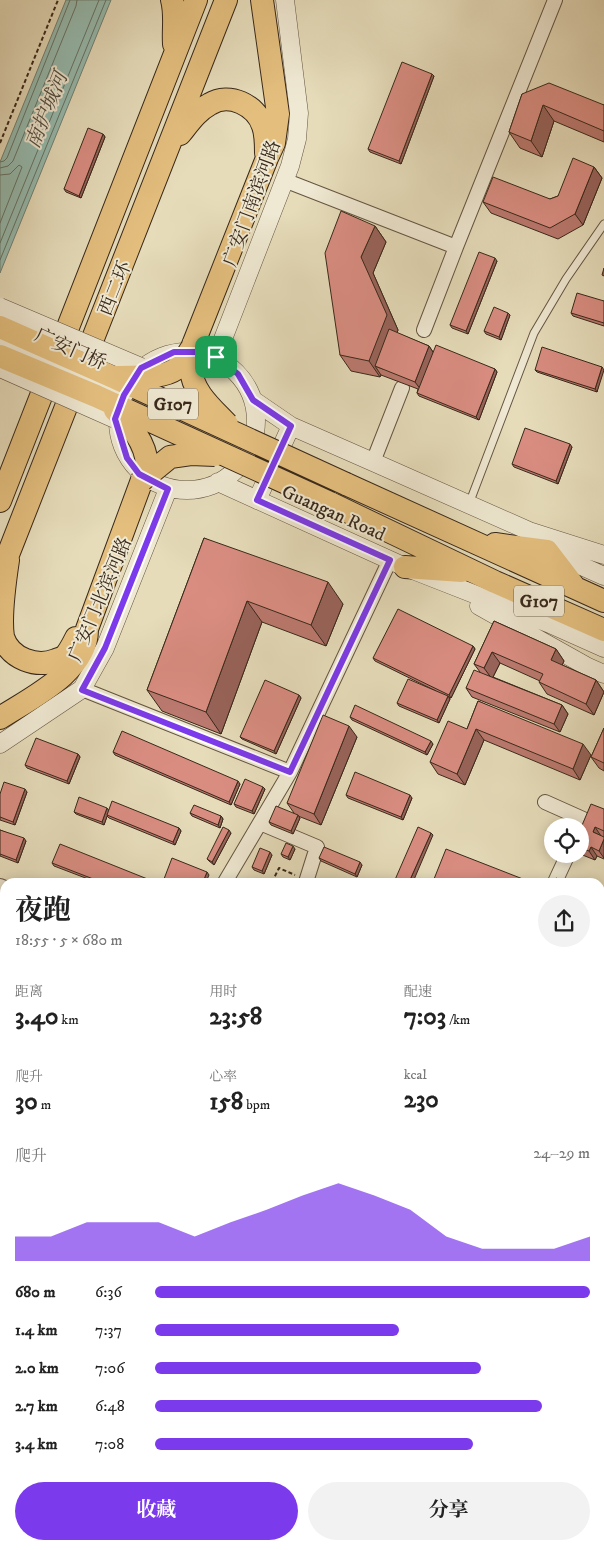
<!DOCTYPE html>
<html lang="zh">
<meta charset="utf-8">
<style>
body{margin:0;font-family:"IM FELL DW Pica","Noto Serif SC",serif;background:#f2f2f2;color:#222;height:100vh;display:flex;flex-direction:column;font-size:19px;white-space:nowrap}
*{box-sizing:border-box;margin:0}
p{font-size:16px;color:#767676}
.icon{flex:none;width:28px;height:28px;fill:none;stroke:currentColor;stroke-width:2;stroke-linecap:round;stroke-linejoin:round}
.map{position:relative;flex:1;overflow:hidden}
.details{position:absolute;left:0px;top:878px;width:605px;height:672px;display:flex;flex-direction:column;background:#fff;border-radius:15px 15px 0 0;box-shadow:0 2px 12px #0003}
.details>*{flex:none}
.tools{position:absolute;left:544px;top:818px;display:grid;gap:10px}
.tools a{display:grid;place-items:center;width:45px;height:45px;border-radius:50%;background:#fff;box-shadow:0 2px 12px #0003;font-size:25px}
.pin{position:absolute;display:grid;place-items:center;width:42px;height:42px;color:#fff;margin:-21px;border-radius:10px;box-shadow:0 2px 8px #0006}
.round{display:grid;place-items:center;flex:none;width:52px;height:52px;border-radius:26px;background:#f2f2f2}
.summary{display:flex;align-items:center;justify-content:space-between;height:85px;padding:0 15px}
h1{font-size:28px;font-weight:700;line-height:38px}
.metrics{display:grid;grid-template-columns:repeat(3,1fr);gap:8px;height:85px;padding:5px 15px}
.metrics div{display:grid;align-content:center}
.metrics b{font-size:25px;font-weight:700}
.metrics small{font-size:14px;font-weight:400}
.metrics p{font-size:14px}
.chart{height:140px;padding:10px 15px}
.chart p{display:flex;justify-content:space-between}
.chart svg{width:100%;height:90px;margin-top:5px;fill:#7c3aed;opacity:.7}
.action{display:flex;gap:10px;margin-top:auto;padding:10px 15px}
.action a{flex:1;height:58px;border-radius:30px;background:#7c3aed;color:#fff;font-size:20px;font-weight:700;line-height:58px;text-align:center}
.action a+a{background:#f2f2f2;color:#222}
ul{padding:0 15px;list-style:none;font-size:16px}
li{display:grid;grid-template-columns:80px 60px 1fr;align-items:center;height:38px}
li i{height:12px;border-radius:6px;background:#7c3aed}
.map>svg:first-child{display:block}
.water{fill:#96bcb0;stroke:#708174}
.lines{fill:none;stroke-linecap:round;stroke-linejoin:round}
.shore{stroke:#677265;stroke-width:1}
.service-casing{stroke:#645542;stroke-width:9}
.minor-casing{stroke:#645542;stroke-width:16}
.tertiary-casing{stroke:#645542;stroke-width:19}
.trunk-casing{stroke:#38281a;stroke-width:24}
.path{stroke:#38281a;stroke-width:2;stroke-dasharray:4 2.5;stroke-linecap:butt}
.service{stroke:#efe8d2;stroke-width:7}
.minor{stroke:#efe8d2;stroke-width:14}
.tertiary{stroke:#efe8d2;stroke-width:18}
.trunk{stroke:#e3be7d;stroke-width:22}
.tertiary-bridge-casing{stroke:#645542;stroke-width:19;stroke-linecap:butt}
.trunk-bridge-casing{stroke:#38281a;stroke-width:24;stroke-linecap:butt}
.tertiary-bridge{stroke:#efe8d2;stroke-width:18}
.trunk-bridge{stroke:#e3be7d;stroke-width:22}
.wall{fill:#bb796f;stroke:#38281a}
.shaded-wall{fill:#98635a;stroke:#38281a}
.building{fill:#d98d81;stroke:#38281a}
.route-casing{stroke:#fff;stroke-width:10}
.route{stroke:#7c3aed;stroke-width:6}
.labels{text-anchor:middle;stroke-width:4;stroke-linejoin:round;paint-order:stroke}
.shield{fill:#efe8d2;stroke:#6f6251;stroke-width:1}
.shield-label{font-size:18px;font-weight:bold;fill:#38281a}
.street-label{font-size:19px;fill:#38281a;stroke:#efe8d2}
.water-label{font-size:20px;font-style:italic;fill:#504d40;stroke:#efe8d2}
</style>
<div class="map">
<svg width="604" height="1550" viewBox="0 0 604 1550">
<rect width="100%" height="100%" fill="#e6dcba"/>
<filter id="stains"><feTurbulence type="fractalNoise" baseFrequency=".004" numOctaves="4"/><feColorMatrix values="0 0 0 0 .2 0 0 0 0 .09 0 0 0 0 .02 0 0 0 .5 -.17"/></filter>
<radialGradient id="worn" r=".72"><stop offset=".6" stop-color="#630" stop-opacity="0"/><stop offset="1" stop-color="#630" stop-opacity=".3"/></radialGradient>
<path class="water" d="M66,0H111L0,273V162Z"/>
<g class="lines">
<path class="shore" d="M0,162L4,161L7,158L70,0
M0,168L8,166L13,161L76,6L77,0
M0,175L10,174L19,165L22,167L0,223
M0,243L99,0
M0,260L106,0"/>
<defs>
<path id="service" d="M469,504L534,333L566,279L604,224
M228,1550L230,1545"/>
<path id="minor" d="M284,180L456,247L555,0
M424,330L456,247
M373,462L402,388
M82,689L290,772
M545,802L583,819L580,826
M260,823L317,847L306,882
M225,882L290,772L390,560
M555,882L568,854
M0,886L5,888
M600,1201L604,1202
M0,1313L5,1315
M600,1503L604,1490
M585,1550L587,1545"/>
<path id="tertiary" d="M118 421a69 69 0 1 1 138 0a69 69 0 1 1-138 0Z
M216,357L290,166L297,139L299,113L285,0
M253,400L291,426L373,462L529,531L604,555
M218,482L405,567L548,623L604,648
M257,500L291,426
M548,551L604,576
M479,606L588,667L604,674
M0,744L82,689L105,648L168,489"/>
<path id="trunk" d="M172,0C176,15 173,28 174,44
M180,134C189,123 197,111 210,104C229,92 256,105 263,126C266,134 266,144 266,153
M193,345L267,158L274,143L278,114L262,0
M346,484L604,601
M0,501L196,0
M330,503L495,582L604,630
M495,544L547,551L573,585
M8,560C5,580 0,618 3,637C10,659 37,668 56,660C59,659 64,657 66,655C70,650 73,644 76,638
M405,567L462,571
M0,575L226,0
M0,718C31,698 88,671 87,629L142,480"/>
</defs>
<use href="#service" class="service-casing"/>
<use href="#minor" class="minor-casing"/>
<use href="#tertiary" class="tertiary-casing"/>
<use href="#trunk" class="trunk-casing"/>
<path class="path" d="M0,143L58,0
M241,880L248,882
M272,882L279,868L295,875"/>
<use href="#service" class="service"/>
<use href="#minor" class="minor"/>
<use href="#tertiary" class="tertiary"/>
<use href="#trunk" class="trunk"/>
<defs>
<path id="tertiary-bridge" d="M0,307L141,367
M0,341L124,395
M0,368L115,419"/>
<path id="trunk-bridge" d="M0,327L113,377L346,484
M193,345C192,353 190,361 191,369C192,392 213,409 227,424
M0,356L96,396L330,503
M117,377C135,376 162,379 176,369C183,363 188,354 193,346
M115,410C130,425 146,442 147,465C147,470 144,476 142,480
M142,480L170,457L191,454L215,455"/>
</defs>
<use href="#tertiary-bridge" class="tertiary-bridge-casing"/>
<use href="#trunk-bridge" class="trunk-bridge-casing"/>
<use href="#tertiary-bridge" class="tertiary-bridge"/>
<use href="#trunk-bridge" class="trunk-bridge"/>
</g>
<path class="wall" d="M432,74L434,76L401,164L370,152L368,149Z
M522,94L604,105V142L554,121L542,157L520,148L509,132Z
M103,134L105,137L81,198L66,192L64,189Z
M594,167L602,178L583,225L558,239L491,213L483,202L550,199L558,196Z
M375,226L386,242L373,273L398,330L397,333L429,346L433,352L495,369L497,372L479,420L419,396L417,393L418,389L381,375L380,377L351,371L340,355Z
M497,261L468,334L452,328L450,325Z
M604,301V326L573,316L571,313Z
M508,313L510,315L501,340L486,334L484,331Z
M602,367L597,392L537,372L535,370Z
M572,447L558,484L514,467L512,464Z
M204,538L343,604L326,646L262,622L221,734L162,711L147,690Z
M494,621L556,649L564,661L562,665L596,680L604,692L594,715L547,694L539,682L540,681L500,663L493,677L562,705L568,714L560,732L472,697L466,688L480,672L474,664Z
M473,646L475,649L451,698L449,697L450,699L439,723L399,706L397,703L436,691L375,661L373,658Z
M299,695L301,698L276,754L242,739L240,737Z
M478,701L591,755L580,780L484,740L465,785L438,774L430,762L467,729Z
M350,717L433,744L427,755L352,720Z
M604,728V771L599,768L591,757Z
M357,737L321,825L298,816L300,818L293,834L271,825L269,822L294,813L287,803Z
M113,752L240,784L231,805L115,755Z
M78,754L80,757L69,784L27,768L25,765Z
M263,787L265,789L254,814L236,807L234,804Z
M27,792L15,825L0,820V794Z
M346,795L412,798L403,820L348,798Z
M604,809V859L597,856L595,860L580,854V830Z
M109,810L179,828L181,831L175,845L109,818L107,816L104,825L76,814L74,812Z
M190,813L221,816L223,819L220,828L192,816Z
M0,830L26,841L18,863L0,856Z
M231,833L214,865L209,861L207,859Z
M295,849L290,860L283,857L281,854Z
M272,855L264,874L254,870L252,867Z
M319,858L362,865L357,877L321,861Z
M52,863L155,882H96L54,866Z
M434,879L527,882H436Z
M600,895L604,897V936L600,935Z
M0,945L5,947V979L0,977Z
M600,975L604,977V1016L600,1015Z
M0,1023L5,1025V1057L0,1056Z
M0,1094L5,1096V1127L0,1125Z
M604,1138V1170L600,1165V1148Z
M0,1171L5,1172V1203L0,1201Z
M600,1217L604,1219V1257L600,1256Z
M0,1358L5,1360V1497L0,1495Z
M528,1545H561L559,1550H540Z"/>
<path class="shaded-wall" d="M432,74L434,76L401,164L399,161Z
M543,105L554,121L542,157L531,141Z
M103,134L105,137L81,198L79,196Z
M594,167L602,178L583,225L575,214Z
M375,226L386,242L373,273L398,330L383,369L375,366L381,375L380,377L369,361L361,257Z
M495,258L497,261L468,334L466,331Z
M508,313L510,315L501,340L499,337Z
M429,346L435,355L421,390L415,382Z
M602,367L604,370L597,392L595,389Z
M495,369L497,372L479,420L476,417Z
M570,444L572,447L558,484L556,481Z
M328,582L343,604L326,646L311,625Z
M247,601L262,622L221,734L206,712Z
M473,646L475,649L451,698L449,695Z
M556,649L564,661L559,671L551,660Z
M492,652L500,663L492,679L484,668Z
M596,680L604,692L594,715L586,704Z
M299,695L301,698L276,754L274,751Z
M448,696L450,699L439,723L437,720Z
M562,705L568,714L560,732L554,724Z
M349,726L357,737L321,825L314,814Z
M476,729L484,740L465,785L457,774Z
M431,741L433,744L427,755L425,752Z
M583,744L591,755L580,780L573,769Z
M78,754L80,757L69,784L67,781Z
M238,781L240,784L231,805L229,802Z
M263,787L265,789L254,814L252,811Z
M25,789L27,792L15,825L13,822Z
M410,795L412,798L403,820L401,817Z
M107,808L109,811L104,825L102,822Z
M298,815L300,818L293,834L291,831Z
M221,816L223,819L220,828L218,825Z
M595,827L601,836L593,832Z
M179,828L181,831L175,845L173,842Z
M229,830L231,833L214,865L212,862Z
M431,833L433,835L413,882H409Z
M24,838L26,841L18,863L16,860Z
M604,839V858L599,851Z
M293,846L295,849L290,860L288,857Z
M591,847L597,856L595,860L589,851Z
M270,852L272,855L264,874L262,871Z
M360,862L362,865L357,877L355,874Z
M207,872L209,875L206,882H203Z
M600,1049L604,1055V1059L600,1069Z
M604,1093V1117L600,1128V1104Z
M604,1374V1411L600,1424V1387Z
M76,1545H78L80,1550H74Z
M138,1545H147L145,1550H136Z
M548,1545H561L559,1550H552Z"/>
<path class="building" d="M402,62L432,74L399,161L368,149Z
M549,83L604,105V131L543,105L531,141L509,132L522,94Z
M88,128L103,134L79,196L64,189Z
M573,158L594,167L575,214L550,228L483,202L493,177L550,199L558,196Z
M341,211L375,226L361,257L387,315L369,361L340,355L325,253Z
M479,252L495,258L466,331L450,325Z
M604,268V276L602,275Z
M577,293L604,301V323L571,313Z
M494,307L508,313L499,337L484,331Z
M389,329L429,346L415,382L375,366Z
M436,345L495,369L476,417L417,393Z
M542,347L602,367L595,389L535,370Z
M525,428L570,444L556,481L512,464Z
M204,538L328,582L311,625L247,601L206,712L147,690Z
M398,609L473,646L449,695L373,658Z
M494,621L556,649L551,660L596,680L586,704L539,682L543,674L492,652L484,668L474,664Z
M474,670L562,705L554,724L466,688Z
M408,679L448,696L437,720L397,703Z
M265,680L299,695L274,751L240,737Z
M478,701L583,744L573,769L476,729L457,774L430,762L448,721L467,729Z
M355,705L431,741L425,752L350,717Z
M323,715L349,726L314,814L287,803Z
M604,728V763L591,757Z
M122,731L238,781L229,802L113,752Z
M36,738L78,754L67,781L25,765Z
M355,772L410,795L401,817L346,795Z
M245,779L263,787L252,811L234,804Z
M4,782L25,789L13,822L0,817V794Z
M79,797L107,808L102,822L74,812Z
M112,801L179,828L173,842L107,815Z
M591,804L604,809V831L595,827L593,832L604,837V839L599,851L591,847L589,851L580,848V830Z
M194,805L221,816L218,825L190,813Z
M276,806L298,815L291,831L269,822Z
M223,827L229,830L212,862L207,859Z
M418,827L431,833L409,882H394Z
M0,830L24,838L16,860L0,854Z
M286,843L293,846L288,857L281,854Z
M60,844L155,882H101L52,863Z
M324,847L360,862L355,874L319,858Z
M260,848L270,852L262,871L252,867Z
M446,849L528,881L527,882H443L434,879Z
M172,858L207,872L203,882H171L164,879Z
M556,878L568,882H554Z
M600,895L604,897V928L600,927Z
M0,945L5,947V970L0,969Z
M600,975L604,977V1008L600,1007Z
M0,1023L5,1025V1049L0,1047Z
M600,1058L604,1059V1093L600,1104Z
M0,1094L5,1096V1119L0,1117Z
M604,1138V1162L600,1160V1148Z
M0,1171L5,1172V1194L0,1192Z
M600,1217L604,1219V1249L600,1248Z
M604,1324V1335L601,1334Z
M0,1358L5,1360V1495L0,1493Z
M600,1366L604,1368V1374L600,1387Z
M23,1545H76V1546L74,1550H22Z
M109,1545H138L136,1550H107Z
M369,1545H401L413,1550H367Z"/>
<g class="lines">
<defs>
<path id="route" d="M174,352H197L216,357L238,374L253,400L291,426L257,500L390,560L290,772L82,690L105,648L168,489L139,474L127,458L115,419L124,395L141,368Z"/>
</defs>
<use href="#route" class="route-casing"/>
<use href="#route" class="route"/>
</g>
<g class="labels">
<g class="shield">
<rect x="148" y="388.5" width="50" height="31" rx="4"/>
<rect x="514" y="585.5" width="50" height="31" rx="4"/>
</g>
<g class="shield-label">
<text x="173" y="410">G107</text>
<text x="539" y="607">G107</text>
</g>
<g class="street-label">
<text transform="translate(251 203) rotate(-70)" y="7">广安门南滨河路</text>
<text transform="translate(114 288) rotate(-68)" y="7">西二环</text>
<text transform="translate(71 348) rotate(24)" y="7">广安门桥</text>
<text transform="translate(334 512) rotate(24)" y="7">Guangan Road</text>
<text transform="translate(99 599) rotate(-67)" y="7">广安门北滨河路</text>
</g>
<g class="water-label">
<text transform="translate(46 110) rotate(-68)" y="7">南护城河</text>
</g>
</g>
<rect width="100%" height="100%" filter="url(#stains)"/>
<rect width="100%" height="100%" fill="url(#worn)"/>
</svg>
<div class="tools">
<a><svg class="icon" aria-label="locate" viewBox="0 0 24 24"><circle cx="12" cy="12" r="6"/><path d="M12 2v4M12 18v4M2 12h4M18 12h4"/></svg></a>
</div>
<div class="pin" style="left:216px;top:357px;background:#1e9e55"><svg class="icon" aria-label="arrive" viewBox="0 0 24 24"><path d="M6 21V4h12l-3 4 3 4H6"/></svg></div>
<section class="details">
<div class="summary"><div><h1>夜跑</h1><p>18:55 · 5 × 680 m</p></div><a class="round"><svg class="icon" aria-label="share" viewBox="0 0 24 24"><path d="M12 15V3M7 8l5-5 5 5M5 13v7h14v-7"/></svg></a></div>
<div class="metrics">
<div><p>距离</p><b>3.40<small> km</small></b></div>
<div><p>用时</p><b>23:58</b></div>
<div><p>配速</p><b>7:03<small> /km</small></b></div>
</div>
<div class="metrics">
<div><p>爬升</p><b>30<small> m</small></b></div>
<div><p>心率</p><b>158<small> bpm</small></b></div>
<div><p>kcal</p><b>230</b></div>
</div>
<div class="chart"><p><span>爬升</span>24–29 m</p>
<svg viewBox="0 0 160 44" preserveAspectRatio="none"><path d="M0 44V32L10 32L20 25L30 25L40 25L50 32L60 25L70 19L80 12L90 6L100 12L110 19L120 32L130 38L140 38L150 38L160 32V44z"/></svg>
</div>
<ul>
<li><b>680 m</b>6:36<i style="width:100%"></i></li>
<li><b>1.4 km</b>7:37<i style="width:56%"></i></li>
<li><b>2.0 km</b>7:06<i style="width:75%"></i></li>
<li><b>2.7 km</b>6:48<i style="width:89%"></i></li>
<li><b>3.4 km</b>7:08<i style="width:73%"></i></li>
</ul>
<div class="action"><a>收藏</a><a>分享</a></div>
</section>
</div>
